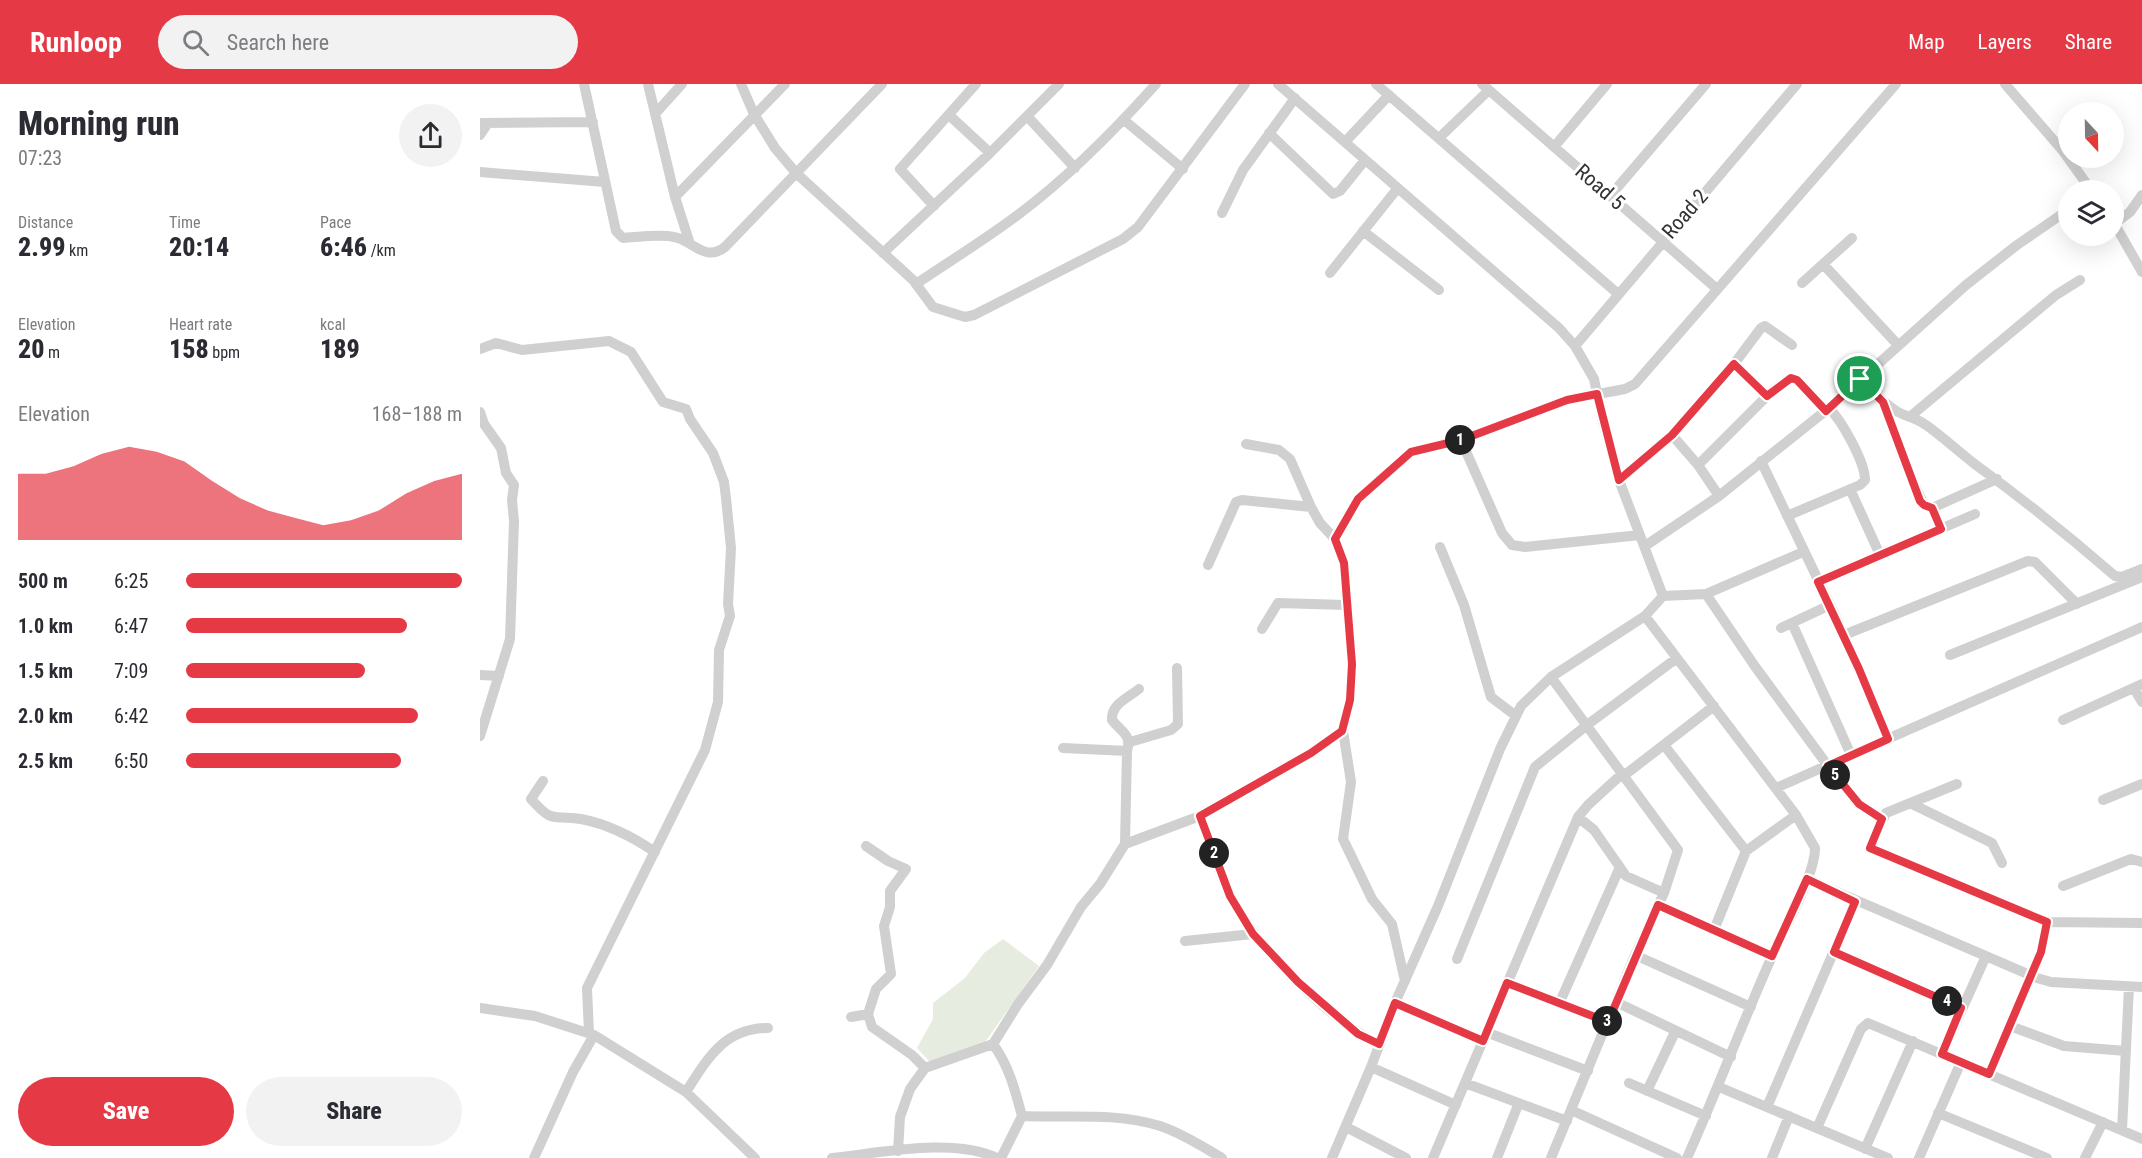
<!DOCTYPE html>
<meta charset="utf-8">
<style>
body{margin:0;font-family:"Roboto Condensed",sans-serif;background:#f2f2f3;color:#2b2b33;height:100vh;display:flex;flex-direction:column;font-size:22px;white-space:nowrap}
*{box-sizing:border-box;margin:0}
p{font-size:20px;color:#7c7c81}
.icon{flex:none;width:33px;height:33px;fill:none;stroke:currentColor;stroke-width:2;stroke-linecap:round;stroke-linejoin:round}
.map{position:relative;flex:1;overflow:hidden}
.side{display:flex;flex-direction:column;background:#fff;width:480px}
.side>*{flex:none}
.needle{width:39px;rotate:158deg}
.controls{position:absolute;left:1578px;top:18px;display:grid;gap:12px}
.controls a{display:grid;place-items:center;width:66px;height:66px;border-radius:50%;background:#fff;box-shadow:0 6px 24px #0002;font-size:30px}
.pin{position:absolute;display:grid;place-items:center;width:51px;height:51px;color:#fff;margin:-26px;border:3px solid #fff;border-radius:50%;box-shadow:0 2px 6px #0007}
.km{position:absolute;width:30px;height:30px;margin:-15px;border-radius:50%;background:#222;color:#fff;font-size:16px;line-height:30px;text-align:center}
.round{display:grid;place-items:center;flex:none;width:63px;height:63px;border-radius:32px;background:#f2f2f3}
.head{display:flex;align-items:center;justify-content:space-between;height:102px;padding:0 18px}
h1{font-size:33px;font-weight:800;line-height:45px}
.stats{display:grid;grid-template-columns:repeat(3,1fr);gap:9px;height:102px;padding:6px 18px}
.stats div{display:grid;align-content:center}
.stats b{font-size:26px;font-weight:800}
.stats small{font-size:16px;font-weight:400}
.stats p{font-size:16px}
.chart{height:168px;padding:12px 18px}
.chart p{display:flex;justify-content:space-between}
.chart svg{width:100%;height:108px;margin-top:6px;fill:#e63946;opacity:.7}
.action{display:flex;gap:12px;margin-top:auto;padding:12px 18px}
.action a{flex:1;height:69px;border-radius:36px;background:#e63946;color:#fff;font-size:24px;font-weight:800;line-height:69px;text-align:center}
.action a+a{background:#f2f2f3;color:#2b2b33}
ul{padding:0 18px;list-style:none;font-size:20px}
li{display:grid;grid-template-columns:96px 72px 1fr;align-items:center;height:45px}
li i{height:15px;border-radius:8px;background:#e63946}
header{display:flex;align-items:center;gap:36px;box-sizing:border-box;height:84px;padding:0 30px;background:#e63946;color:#fff}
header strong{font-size:28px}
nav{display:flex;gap:33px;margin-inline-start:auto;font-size:21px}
.search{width:420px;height:54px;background:#f2f2f3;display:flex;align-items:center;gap:15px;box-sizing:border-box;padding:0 21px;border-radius:33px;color:#7c7c81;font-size:22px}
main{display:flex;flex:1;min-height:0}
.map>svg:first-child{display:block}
.green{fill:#e6ecdf}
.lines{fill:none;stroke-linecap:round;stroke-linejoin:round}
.minor{stroke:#d0d0d0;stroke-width:10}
.route-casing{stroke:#fff;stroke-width:12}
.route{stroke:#e63946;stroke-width:8}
.labels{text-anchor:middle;stroke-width:6;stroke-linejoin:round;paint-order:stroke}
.street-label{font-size:21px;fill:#333;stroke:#fff}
</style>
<header>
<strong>Runloop</strong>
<div class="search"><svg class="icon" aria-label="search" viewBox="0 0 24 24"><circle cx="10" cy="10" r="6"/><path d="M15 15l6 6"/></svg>Search here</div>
<nav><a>Map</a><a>Layers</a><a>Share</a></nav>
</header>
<main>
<section class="side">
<div class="head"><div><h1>Morning run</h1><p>07:23</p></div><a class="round"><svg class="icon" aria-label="share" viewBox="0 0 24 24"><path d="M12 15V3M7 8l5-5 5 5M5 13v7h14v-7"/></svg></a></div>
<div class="stats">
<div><p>Distance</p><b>2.99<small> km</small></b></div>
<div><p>Time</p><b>20:14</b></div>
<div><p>Pace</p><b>6:46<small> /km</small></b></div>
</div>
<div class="stats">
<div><p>Elevation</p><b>20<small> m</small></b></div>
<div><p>Heart rate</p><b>158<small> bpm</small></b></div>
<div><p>kcal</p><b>189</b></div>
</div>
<div class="chart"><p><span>Elevation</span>168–188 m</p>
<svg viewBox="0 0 160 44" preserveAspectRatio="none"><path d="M0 44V17L10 17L20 14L30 9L40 6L50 8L60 12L70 20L80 27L90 32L100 35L110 38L120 36L130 32L140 25L150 20L160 17V44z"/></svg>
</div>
<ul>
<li><b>500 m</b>6:25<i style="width:100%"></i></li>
<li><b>1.0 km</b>6:47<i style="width:80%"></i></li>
<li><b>1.5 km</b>7:09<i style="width:65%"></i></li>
<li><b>2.0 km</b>6:42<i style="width:84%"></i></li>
<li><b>2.5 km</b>6:50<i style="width:78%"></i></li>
</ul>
<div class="action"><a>Save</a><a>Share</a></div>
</section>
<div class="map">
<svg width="1662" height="1074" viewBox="0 0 1662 1074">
<rect width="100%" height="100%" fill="#fff"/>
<path class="green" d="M523,855L559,882L505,958L451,979L437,964L453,935V919L485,894L504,869Z"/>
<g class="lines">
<path class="minor" d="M104,0L136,147L143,154C159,153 178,150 194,153C213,156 225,179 245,163L402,0
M168,0L195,113L210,160
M261,0L274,30L295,64L316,89L433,196L453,223L485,233L494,231L643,155L658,143L765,0
M798,0L1079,244L1095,262L1114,295L1123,338L1139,396L1183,512L1165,532L1071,593L1041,622L1020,665L958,822L915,919L891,983L852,1074
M896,0L1137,209
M1002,0L1237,205
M1525,0L1583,67L1611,106
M175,30L202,0
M469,31L510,69
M547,32L595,84
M644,36L703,85
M0,39L113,38
M789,49L853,110L860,107L885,76
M0,51L8,39
M959,54L1009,6
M865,58L909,11
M1074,63L1127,0
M0,88L125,98
M1130,112L1226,0
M195,113L305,0
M454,122L420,85L496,0
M742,129L763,86L815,14
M1634,139L1662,188
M1634,140L1650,128L1662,111
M883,147L959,206
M403,169L510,69L579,0
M1343,180L1418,261
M850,189L917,105
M1322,199L1372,154
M436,200C470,177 506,155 539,130C590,92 634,47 676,0
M1095,262L1317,0
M0,265L16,259L42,266L129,257L151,268L183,318L206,325L210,335L233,369L244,398L246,414L251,464L248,520L250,532L239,566L238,618L225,666L107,904L109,949
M1254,280L1287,312
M1380,295C1392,307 1403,319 1418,328C1427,333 1435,333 1446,341C1463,353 1479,368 1496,381C1544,416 1590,453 1635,492L1642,493L1662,485
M1403,318L1424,377L1444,421L1452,424L1517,395
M0,328L4,340L21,364L26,389L34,401L32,416L34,437L30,555L0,652
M1432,331L1576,211L1600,196
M1192,351L1218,381L1239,412
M981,356L1022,449L1032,461L1045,463L1160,451
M766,360L799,366L810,375L831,423L840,439L855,455L864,479L872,580L870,616L863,647L871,698L863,755L892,815L912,840L925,897
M1281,377L1354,529L1408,655
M1218,381L1293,306L1311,294L1323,301L1346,327
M1139,396L1192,351L1254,280L1281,244L1285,242L1312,261
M1370,405L1400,471
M1452,424L1461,445
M1307,432L1380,401L1385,396C1385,378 1362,337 1349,324
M855,455L878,415L931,368L981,356L1087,316L1145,305L1155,300L1416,0
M1165,462L1239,412L1349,324L1486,201L1537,161L1588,126
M960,463L984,521L1011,613L1036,632
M728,481L756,418L762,416L831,423
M1338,498L1495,430
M1226,510L1274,581L1348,682L1379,720L1402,735
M1183,512L1226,510L1323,468
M1165,532L1316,731L1335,764C1335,791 1305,843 1293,870C1263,937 1237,1007 1207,1074
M1312,539L1371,671
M1301,544L1350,521
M782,545L798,519L866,521
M1364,551L1548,477L1555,478L1597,520
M1470,571L1662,493
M0,591L19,592
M1071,593L1198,766L1184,809L1155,871L1071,1074
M1654,604L1662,618
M1583,636L1662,600
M650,658L691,646L698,640L697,584
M1184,661L1266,767
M583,664L647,667
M63,697L51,715C74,741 72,730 101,735C127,740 153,753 175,768
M1477,700L1406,729L1390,764L1567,838L1662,839
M1296,704L1662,543
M1623,716L1662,700
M1430,719L1512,759L1522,779
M720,732C730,758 738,788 751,813C777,864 849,936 899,960
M1098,733L1114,746L1146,792L1184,809
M645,760L720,732L831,669L863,647
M386,762L408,777L426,785L410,807V823L404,842L411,890L396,905L388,930L392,943L432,971L445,984
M1327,795L1557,894L1571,898L1662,903
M1583,802L1651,775L1662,778
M1178,821L1292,872
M1234,846L1266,767L1316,731
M705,857L773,850
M1354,868L1481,924
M1155,871L1271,923
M977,875L1055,683L1107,641L1197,574
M1027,899L1128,938
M1136,918L1251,973
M915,919L1003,957
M1079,920L1140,783
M0,924L55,932L114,951L206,1008L275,1074
M371,933L388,930
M1530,942L1584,962L1646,967
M1006,948L1108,987
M513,960C529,982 535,1006 542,1032L521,1074
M1462,970L1506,872
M891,983L976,1021
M1509,990L1561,868L1567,838
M985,999L1087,1037
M1149,999L1226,1032
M1239,1003L1408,1074
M1167,1007L1195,948
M206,1008C227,975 244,944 288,944
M1287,1023L1375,818
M1091,1026L1197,1074
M1458,1029L1567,1074
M542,1032C589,1034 635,1028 680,1042C702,1049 723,1063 742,1074
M866,1043L926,1074
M1337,1044L1381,945L1388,939L1662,1055
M1642,1046L1649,903
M1385,1065L1433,957
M418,1067L420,1033L430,1005L445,984L513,960L538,920L567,881L601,823L620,800L645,760L647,667C652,650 641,648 632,636C631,620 648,614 659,605
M54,1074L93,988L114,951
M352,1074C400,1069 473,1053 517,1074
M953,1074L1098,733L1108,721L1143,689L1146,690L1234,622
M1017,1074L1038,1021
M1292,1074L1309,1032
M1439,1074L1481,978
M1605,1074L1623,1038"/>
</g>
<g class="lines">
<defs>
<path id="route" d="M1254,280L1287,312L1311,294L1317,296L1346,327L1380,295L1403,318L1440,417L1444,421L1452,424L1461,445L1338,498L1379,585L1408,655L1348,682L1379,720L1402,735L1390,764L1567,838L1561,868L1509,990L1462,970L1481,924L1354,868L1375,818L1327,795L1292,872L1178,821L1128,938L1027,899L1003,957L915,919L899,960L878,950L818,898L773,850L750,812L720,732L831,669L862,647L870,616L872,580L864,479L855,455L878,415L931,368L981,356L1087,316L1117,310L1139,396L1192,351Z"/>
</defs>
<use href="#route" class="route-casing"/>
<use href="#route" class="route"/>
</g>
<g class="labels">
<g class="street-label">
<text transform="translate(1120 103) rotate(41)" y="7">Road 5</text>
<text transform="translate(1205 130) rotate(-49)" y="7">Road 2</text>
</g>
</g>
</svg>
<div class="controls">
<a><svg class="needle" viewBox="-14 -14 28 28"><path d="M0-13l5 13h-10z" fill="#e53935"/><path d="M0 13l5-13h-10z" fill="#7c7c81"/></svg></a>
<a><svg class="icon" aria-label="layers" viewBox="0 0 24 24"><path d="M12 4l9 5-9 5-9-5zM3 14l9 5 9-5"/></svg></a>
</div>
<div class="pin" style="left:1380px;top:295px;background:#1e9e55"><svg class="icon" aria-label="arrive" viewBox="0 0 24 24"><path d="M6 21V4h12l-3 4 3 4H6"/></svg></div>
<b class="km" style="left:980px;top:356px">1</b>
<b class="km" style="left:734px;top:769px">2</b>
<b class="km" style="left:1127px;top:937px">3</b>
<b class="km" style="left:1467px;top:917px">4</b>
<b class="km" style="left:1355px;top:691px">5</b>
</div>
</main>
